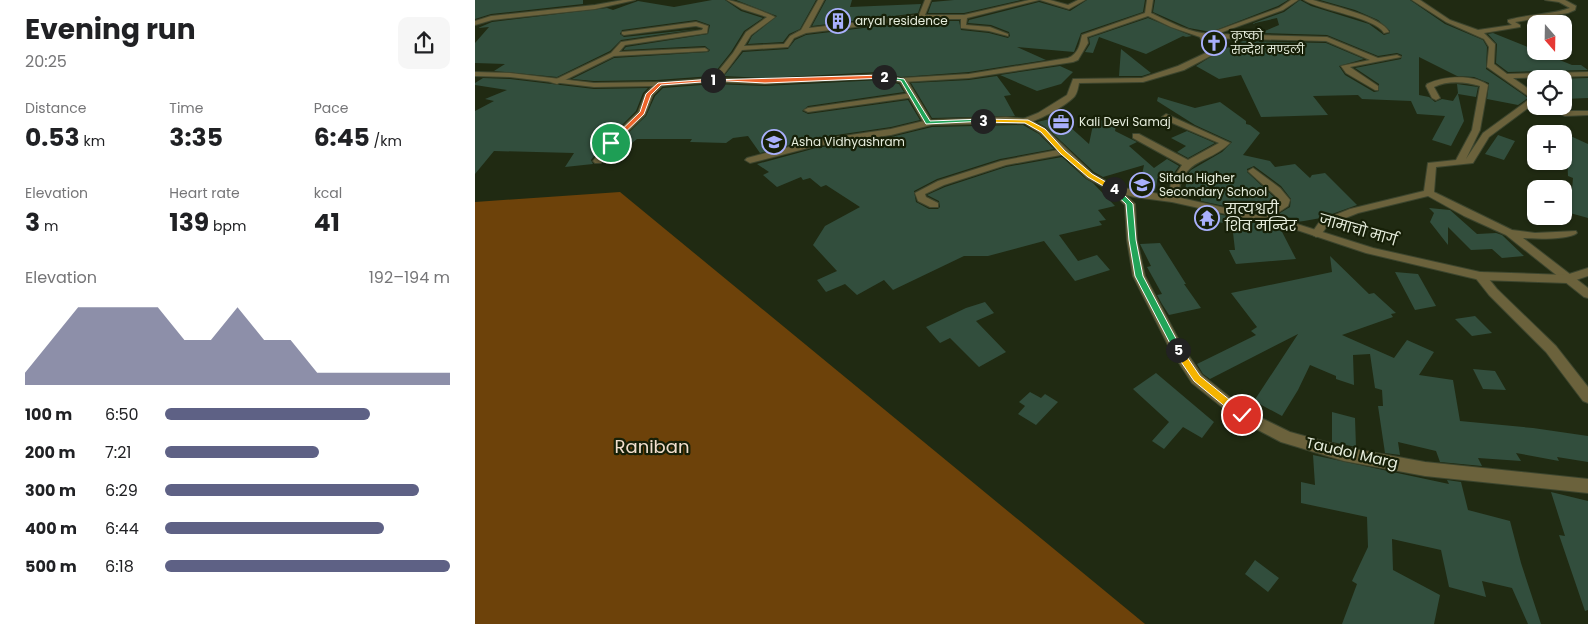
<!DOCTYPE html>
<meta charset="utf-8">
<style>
body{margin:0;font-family:Poppins,"Noto Sans Devanagari",sans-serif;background:#f6f6f6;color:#202124;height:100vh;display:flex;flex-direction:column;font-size:19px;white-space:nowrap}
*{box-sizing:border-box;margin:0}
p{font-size:16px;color:#757577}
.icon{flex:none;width:28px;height:28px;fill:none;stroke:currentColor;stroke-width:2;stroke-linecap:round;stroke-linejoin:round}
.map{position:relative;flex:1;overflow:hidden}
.details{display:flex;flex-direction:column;background:#fff;width:475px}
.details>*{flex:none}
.needle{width:32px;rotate:160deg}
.fabs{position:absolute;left:1052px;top:15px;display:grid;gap:10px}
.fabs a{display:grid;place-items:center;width:45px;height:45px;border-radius:10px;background:#fff;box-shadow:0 1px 4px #0004;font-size:25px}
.pin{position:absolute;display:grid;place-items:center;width:42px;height:42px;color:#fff;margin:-21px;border:2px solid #fff;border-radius:50%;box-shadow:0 1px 5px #0007}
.km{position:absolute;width:25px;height:25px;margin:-12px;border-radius:50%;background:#222;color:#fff;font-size:14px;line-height:25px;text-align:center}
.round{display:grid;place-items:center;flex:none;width:52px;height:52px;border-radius:10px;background:#f6f6f6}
.headline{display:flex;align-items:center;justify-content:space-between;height:85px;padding:0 25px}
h1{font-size:28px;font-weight:700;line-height:38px}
.figures{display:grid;grid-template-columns:repeat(3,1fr);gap:8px;height:85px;padding:5px 25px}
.figures div{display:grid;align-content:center}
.figures b{font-size:25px;font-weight:700}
.figures small{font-size:14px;font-weight:400}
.figures p{font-size:14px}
.chart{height:140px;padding:10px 25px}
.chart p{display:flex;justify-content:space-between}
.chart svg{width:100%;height:90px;margin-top:5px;fill:#5e6185;opacity:.7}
ul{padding:0 25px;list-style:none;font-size:16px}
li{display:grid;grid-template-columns:80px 60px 1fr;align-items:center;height:38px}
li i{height:12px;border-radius:6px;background:#5e6185}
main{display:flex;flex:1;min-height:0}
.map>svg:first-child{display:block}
.green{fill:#6d420a}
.building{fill:#324e3d}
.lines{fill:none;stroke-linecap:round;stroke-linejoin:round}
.minor-casing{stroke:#3c452e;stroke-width:2}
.tertiary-casing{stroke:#3c452e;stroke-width:2}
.minor{fill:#6b623c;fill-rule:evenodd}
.tertiary{fill:#6b623c;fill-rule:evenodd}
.split-1{fill:#f0652b;stroke:#fff}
.split-2{fill:#f0652b;stroke:#fff}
.split-3{fill:#22a559;stroke:#fff}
.split-4{fill:#f5b400;stroke:#fff}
.split-5{fill:#22a559;stroke:#fff}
.split-6{fill:#f5b400;stroke:#fff}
.labels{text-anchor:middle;stroke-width:4.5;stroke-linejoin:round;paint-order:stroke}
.far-poi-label{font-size:12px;fill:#e6eddd;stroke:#172008;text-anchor:start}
.poi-label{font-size:15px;fill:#e6eddd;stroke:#172008;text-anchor:start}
.street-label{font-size:15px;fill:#e6eddd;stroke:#172008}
.near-park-label{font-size:18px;fill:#f1decd;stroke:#172008}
</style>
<main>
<section class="details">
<div class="headline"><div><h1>Evening run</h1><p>20:25</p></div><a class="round"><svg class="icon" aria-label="share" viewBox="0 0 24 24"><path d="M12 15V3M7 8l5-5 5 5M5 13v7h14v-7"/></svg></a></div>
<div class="figures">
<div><p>Distance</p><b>0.53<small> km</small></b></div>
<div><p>Time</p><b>3:35</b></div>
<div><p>Pace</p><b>6:45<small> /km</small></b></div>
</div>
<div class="figures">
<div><p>Elevation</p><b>3<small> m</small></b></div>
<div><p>Heart rate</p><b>139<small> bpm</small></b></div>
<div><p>kcal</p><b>41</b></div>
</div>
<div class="chart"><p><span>Elevation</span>192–194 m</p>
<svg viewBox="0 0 160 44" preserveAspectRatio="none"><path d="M0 44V38L10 22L20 6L30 6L40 6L50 6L60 22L70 22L80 6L90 22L100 22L110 38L120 38L130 38L140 38L150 38L160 38V44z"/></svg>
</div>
<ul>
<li><b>100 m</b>6:50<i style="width:72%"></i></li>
<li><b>200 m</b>7:21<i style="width:54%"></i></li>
<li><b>300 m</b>6:29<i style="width:89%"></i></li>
<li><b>400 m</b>6:44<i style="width:77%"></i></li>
<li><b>500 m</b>6:18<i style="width:100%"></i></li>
</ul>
</section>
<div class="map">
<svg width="1113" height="624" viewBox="0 0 1113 624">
<rect width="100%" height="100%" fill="#202a12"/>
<path class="green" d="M145,192L670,624H0V202Z"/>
<path class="building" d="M0,0H108V4L16,14L0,19Z
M237,0H250L266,11L288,18L269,31L256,52L237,76L182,80L119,81L97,79L139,58L233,52L235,50L230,46L148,50L151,47L233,34L235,25L221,20L147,30L145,34L149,37L223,29L146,40L135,51L82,77L19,71L30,64L0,63V43L14,27L3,28L17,22L132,8L138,10L163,1L199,7Z
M261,0H341L325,29L314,34L308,42L273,44L277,36L302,16Z
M351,0H377L375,7L446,4L443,13L337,26Z
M479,0H546L489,13H453L457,2Z
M612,0H670L668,12L606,33L599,52L542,47L571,60L494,72L426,77L405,72L290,78L249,76L268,52L313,49L320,40L331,35L446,21H484L486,30L514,33L533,38L535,36L534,32L516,25L493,23L494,20L564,2L595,11Z
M680,0H813L803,6L736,32L714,28L678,12Z
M825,0L836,6L894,24L909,35L915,33V31L903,20L880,10L845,0H935L970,24L1008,40L1012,47L1011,69L1053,98L1043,105L1012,99L1014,83L999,77L982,76L944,57V95L954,97L960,102L967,99L978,101L983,93L982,84L1003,87L1001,97L983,94L989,121L976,146L957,140L970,116L942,114L936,101L887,99L883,95L838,96L853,115L786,117L766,75L744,79L721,66L745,51L768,41L851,43L889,59L864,66L870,75L899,92L904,91V84L880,68L926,59L927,55L922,53L903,56L852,35L785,33L804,25L802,18L776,24L809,12Z
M673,18L717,36L711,37L708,36L671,54L624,37L618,53L610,52L615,44L614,38Z
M1018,33L1097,65H1106L1113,70L1033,72L1021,63L1022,44L1013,34Z
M646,49L676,73L667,76H644Z
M585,66L598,72L586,84L562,91L525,75Z
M522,76L536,95L529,96L540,116L457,118L436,83L494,80Z
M8,78L35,79L119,89L173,88L168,93L161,111L132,140L116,160L118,164L90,167L99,153L19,151L0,174V111L19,101L10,99L32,90L0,85V83Z
M1113,78V98L1089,99V79H1080Z
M405,80L424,84L429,92L333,106L327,111L333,114L433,100L445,120L416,127L341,138L285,153L273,136L258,138L251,143L215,142L217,139H162L157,143L144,142L171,116L180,96L188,88L240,84L290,86Z
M683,97L720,108L745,102L767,118L771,121V124L775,125L785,133L768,155L795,161L800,167L820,164L835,178L837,175L850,173L882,205L846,218L829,221L821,222L803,218L805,213L815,207L816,199L806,186L779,166L772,169V172L802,200L795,207L791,215L726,201V197L709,195L713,174L716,170L747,152L757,142L720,125L682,101Z
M584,117L614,144L619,120L642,121L640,131L662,142L654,146L679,168L692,159L704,166L699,173L684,172L680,191L664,189L669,165L628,177L619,172L572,128L562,122Z
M548,125L564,134L579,149L525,159L462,179L439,191L441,202L454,209H463L465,207L464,201L452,195L470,187L531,167L587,157L611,179L618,183L640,206L623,210L631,220L624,221L627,225L584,235L603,261L622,255L635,270L600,281L569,241L513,256H489L418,290L409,280L382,295L370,284L351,292L342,280L362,271L338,245L350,226L385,207L351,185L346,187L335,178L328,180L326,177L302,187L288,175L294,172L282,164L341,148L416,137L457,127Z
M712,131L740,143L713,158L702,152L711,146L696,138Z
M1091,134L1113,144V218L1095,213L1098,178L1093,176Z
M1023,135L1040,141L1029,160L1010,154Z
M954,208L975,210L1002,234L1021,233L1027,235L1049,256L1027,258L1017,249L996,250L973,227V245L955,222L959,213Z
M726,210L805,228L821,259L761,264L754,250H760L757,224L726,220Z
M685,243L711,284H709L726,308L694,315L687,304L682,295L687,294L672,267L676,266L665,244Z
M855,256L894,294L899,293L921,313L916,314L918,317L867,335L919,358L932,340L959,352L944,375L978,380L985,421L1058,428L1113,436V462L1082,457L1084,461L1041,453L1046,461L1003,458L1007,466L965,462L961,451L923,442L925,455L910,453L903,406H908L907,390L900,388L895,354L878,355L879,385L861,379V376L835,365L823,390L807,416L779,401L823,334L735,379L728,374L722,364L781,335L776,331L782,327L756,293L857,272Z
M920,272L943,274L961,306L940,310Z
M510,302L519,313L501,321L531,352L504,367L475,338L465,343L451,327L491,308Z
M1000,316L1017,333L997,336L980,319Z
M998,369L1020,371L1031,390L1008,389Z
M681,373L739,422L727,438L708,427L689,449L677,441L694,422L658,389Z
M555,392L566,398L570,394L583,402L561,425L543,414L550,406L544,402Z
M857,412L880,418L881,447L857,442Z
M838,455L974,484L972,480L986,482L993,510L1035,521L1046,563L1066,624H1053L1037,588L1007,581L1011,597L974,587L966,550L917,539L918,570L965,595L959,624H867L882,584L877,581L893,547L892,517L826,503V482L840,485Z
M1076,492L1113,501V610L1110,611L1084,535L1090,536Z
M780,560L804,578L793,592L770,574Z"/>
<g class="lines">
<defs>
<path id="minor" d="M148,0H160L120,9L17,20L0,25V21L16,16L120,5Z
M252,0C259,0 293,13 300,17L276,35L269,46L309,44L315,36L326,30L343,0H349L334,28L444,15L450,0H456L450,15H489L554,0H564L492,18L491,25L515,27L533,34V36L514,31L486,28V19H446L331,33L319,38L313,47L267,50L243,82H240L236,80L258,53L271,32L292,17L267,9Z
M565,0H575L593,5L603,0H610L594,9Z
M672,0H678L676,13C695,22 716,34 738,34V32L804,8L816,0H823L808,10L742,34L852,37L903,58L922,55L926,57L875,67L903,86V90H900L871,73L866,66L895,60L851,41L732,38L735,47L743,50V52L709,70L668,82L604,83C603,88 602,95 598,98C590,106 559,124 548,123V119L563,113L592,95L598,79L667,78L703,66L735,51L730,49L725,37L696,27L673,16L612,37L613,43L603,60L598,62L494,78L428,82L424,80L428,78L494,74L593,58C604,54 605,43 607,35L670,13Z
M829,0H838C854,5 908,17 914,32L909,33C900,17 846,11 829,0Z
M937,0H945L975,20L1003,30L1037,25L1033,22V20C1053,14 1075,15 1095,8L1084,2L1070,0H1090L1101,6L1100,10L1093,13L1040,22L1045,25V27L1009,33L1020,44L1019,64L1032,74L1113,72V76L1038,78L1061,94V102L1014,137L998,163L961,167L959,192L1037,230L1060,233L1101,231L1102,233C1094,240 1060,239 1048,238L1113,288V298L1109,297L1031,235L989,216L953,196L883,213L853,225L845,236L841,237L836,234L845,221L875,209L949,191L953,163L981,160L997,130L1005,86C990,82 974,80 959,87L965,98L961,100L957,98L951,86L952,84C969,76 997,74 1013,85L1005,130L991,159L1008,133L1056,98L1012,67L1014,47L1009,39L971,22Z
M221,22L233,26L232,33L150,45L144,52L230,48L233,50L232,51L139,56L82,84L75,82L136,53L146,42L227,30L228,28L221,26L149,35L147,34V32Z
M182,82L189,84L178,95L170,115L139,145L126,163H120L118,161L133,141L163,112L170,94Z
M437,93L441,95L440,97L333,112L329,110L333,108Z
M1069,106H1080L1091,111H1113V115L1090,116Z
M691,114L755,143C731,166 708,156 702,199L697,202L692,199L697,180L707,165L658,138V134H664L713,160L744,143L688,119L687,117Z
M453,120L457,123L456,125L416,135L341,146L275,163L270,160L272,158L341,140L416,129Z
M588,149L591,150V154L531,165L469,185L450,194L451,197L463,203V207H455L443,201L440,193L463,181L526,161Z
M778,168L805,188L815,200L813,206L804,212L799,223H791L790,221L796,208L805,200L775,173L773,171Z
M639,186L642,187L660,204L662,240L670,276L707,346L727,375L772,411L815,432L869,447L950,462L1113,479V493L950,476L869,461L806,442L762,419L717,383L695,349L658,276L652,240L650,205L634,189Z
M1005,272L1009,273L1022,289L1081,346L1113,387V403L1108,401L1071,352L1014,295L999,276Z"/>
<path id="tertiary" d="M0,72L35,73L119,83L185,82L240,78L290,80L405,74L432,80L456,120L531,117L554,119L571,129L618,174L642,187L697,196L822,224L898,248L1005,272L1091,275L1113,268V276L1092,283L1005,280L891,253L819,229L697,202L659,197L636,191L612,178L565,133L549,123L450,125L425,82L405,78L290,84L240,82L185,86L119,87L35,77L0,76Z"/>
</defs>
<use href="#minor" class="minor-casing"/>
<use href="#tertiary" class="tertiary-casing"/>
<use href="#minor" class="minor"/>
<use href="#tertiary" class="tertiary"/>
</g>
<path class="split-1" d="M238,79L240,81L186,85L176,95L169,114L138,144L133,143L165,112L171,94L183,83Z"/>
<path class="split-2" d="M409,75L410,78L290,83L235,80Z"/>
<path class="split-3" d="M407,76L429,79L455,121L508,119L511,121L451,124L426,81L407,78Z"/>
<path class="split-4" d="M508,119L553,120L570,129L590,151L617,174L643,189L637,191L613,177L586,154L566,132L550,123L506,122Z"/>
<path class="split-5" d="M637,188H642L658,204L661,240L668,276L707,350L706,353H700L660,276L654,240L651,204L637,191Z"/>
<path class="split-6" d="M703,347L706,348L725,376L771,413V418H764L719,381L698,350Z"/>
<defs>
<symbol id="building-ring" viewBox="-11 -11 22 22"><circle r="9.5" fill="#172008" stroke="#a9b0fc" stroke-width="1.5"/><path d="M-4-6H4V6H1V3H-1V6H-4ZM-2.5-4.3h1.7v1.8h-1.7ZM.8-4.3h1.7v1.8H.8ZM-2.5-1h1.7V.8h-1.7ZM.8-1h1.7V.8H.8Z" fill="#a9b0fc"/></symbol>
<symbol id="church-ring" viewBox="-11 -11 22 22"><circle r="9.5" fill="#172008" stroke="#a9b0fc" stroke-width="1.5"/><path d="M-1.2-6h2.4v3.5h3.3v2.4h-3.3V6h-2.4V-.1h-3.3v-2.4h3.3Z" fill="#a9b0fc"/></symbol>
<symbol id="office-ring" viewBox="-11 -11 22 22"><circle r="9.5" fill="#172008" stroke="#a9b0fc" stroke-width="1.5"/><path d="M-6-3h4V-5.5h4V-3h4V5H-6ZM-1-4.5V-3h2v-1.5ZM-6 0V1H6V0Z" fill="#a9b0fc"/></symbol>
<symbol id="school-ring" viewBox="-11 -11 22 22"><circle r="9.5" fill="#172008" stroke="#a9b0fc" stroke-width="1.5"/><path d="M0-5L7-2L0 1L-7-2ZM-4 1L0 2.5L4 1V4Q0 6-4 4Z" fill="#a9b0fc"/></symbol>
<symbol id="temple-ring" viewBox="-11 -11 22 22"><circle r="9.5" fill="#172008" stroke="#a9b0fc" stroke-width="1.5"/><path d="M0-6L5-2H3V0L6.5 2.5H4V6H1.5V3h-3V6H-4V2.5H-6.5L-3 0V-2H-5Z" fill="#a9b0fc"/></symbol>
</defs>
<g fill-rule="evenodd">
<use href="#building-ring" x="349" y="7" width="28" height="28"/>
<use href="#church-ring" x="725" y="29" width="28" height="28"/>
<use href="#office-ring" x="572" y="108" width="28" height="28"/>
<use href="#school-ring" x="285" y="128" width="28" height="28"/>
<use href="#school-ring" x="653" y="171" width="28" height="28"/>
<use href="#temple-ring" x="718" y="204" width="28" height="28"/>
</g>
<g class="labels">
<g class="far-poi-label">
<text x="380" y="25">aryal residence</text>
<text x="756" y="40">कृष्को<tspan x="756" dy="14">सन्देश मण्डली</tspan></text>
<text x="604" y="126">Kali Devi Samaj</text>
<text x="316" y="146">Asha Vidhyashram</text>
<text x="684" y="182">Sitala Higher<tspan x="684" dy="14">Secondary School</tspan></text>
</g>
<g class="poi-label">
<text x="750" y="214">सत्यश्वरी<tspan x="750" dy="17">शिव मन्दिर</tspan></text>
</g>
<g class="street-label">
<text transform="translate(883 230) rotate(16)" y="5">जामाचो मार्ग</text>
<text transform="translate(877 453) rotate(13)" y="5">Taudol Marg</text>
</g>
<g class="near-park-label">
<text x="177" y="453">Raniban</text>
</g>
</g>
</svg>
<div class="fabs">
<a><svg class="needle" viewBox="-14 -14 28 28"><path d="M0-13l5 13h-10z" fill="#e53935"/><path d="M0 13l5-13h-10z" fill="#757577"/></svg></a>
<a><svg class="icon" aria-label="locate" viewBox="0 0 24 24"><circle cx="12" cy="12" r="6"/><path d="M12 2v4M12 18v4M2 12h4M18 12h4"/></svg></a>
<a>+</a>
<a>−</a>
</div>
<div class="pin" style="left:136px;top:143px;background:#1e9e55"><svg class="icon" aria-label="arrive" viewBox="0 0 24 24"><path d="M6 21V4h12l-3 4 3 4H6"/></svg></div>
<div class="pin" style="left:767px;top:415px;background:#d93025"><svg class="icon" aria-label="check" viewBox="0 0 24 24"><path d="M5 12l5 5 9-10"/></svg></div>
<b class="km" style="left:238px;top:80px">1</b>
<b class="km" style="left:409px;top:77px">2</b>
<b class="km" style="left:508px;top:121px">3</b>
<b class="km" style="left:639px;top:189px">4</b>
<b class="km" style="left:703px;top:350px">5</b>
</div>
</main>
